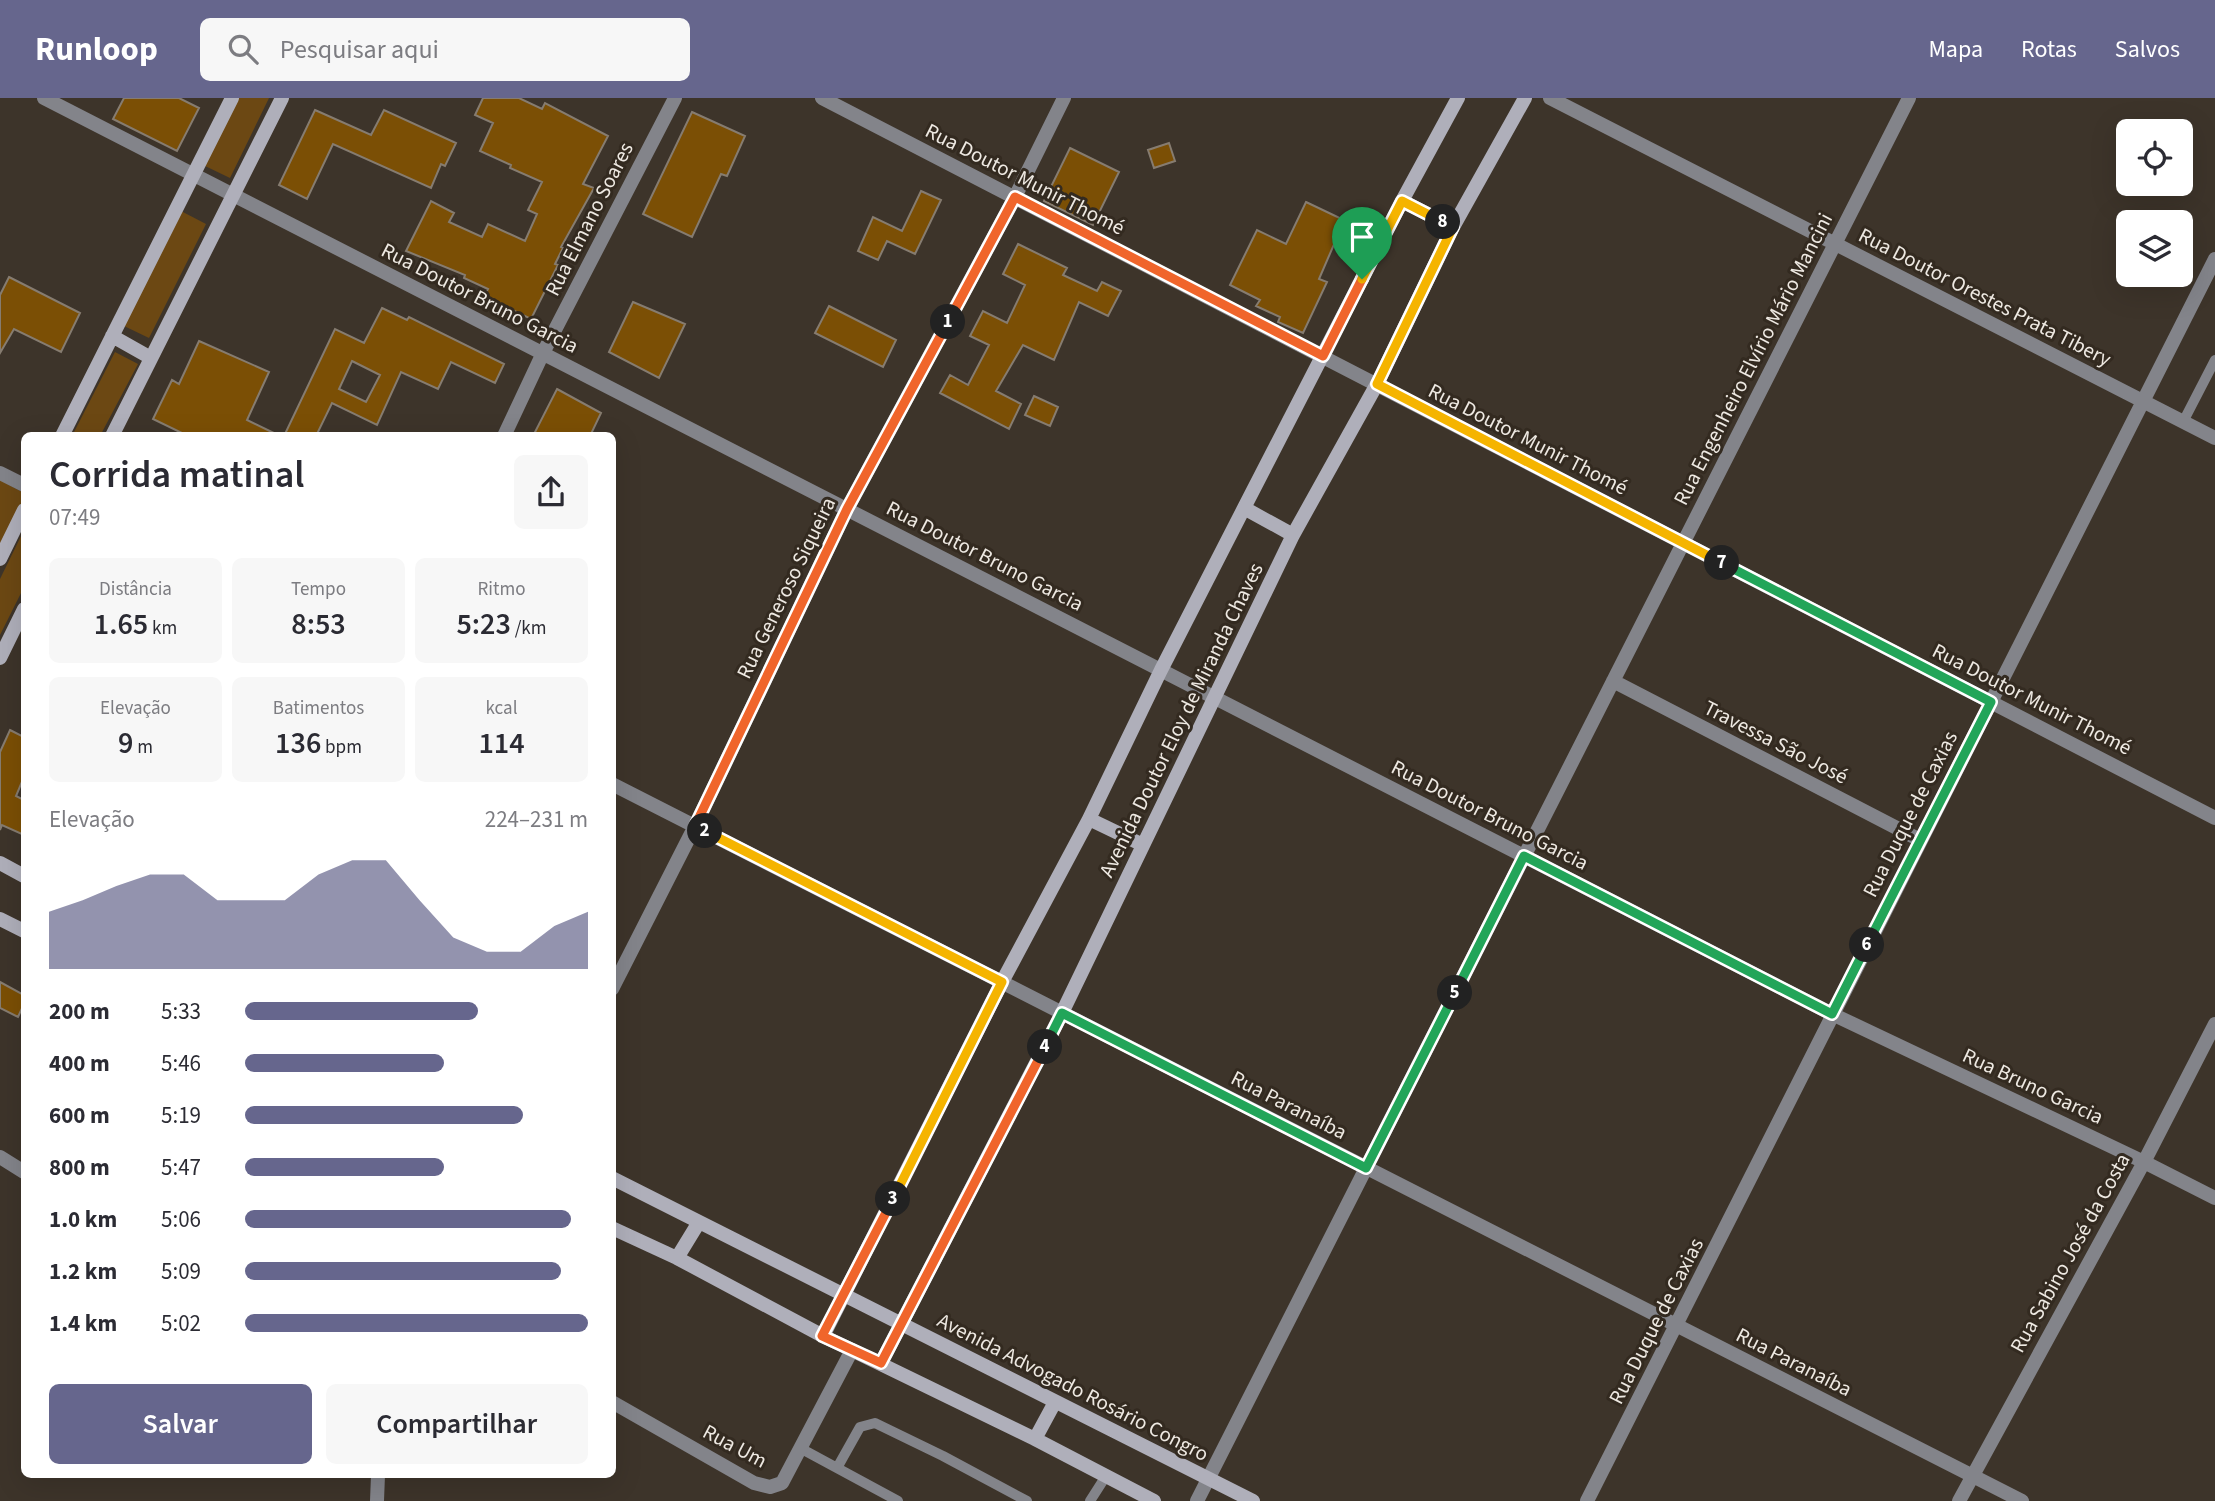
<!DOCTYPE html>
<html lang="pt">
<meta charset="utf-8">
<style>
body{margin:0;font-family:"Source Sans 3",sans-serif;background:#f7f7f7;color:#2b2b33;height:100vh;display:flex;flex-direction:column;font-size:26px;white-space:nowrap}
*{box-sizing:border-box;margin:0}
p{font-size:23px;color:#7c7c81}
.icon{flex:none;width:38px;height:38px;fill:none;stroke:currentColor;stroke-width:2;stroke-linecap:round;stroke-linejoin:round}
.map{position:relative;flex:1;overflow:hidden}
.sheet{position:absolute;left:21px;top:334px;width:595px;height:1046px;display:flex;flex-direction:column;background:#fff;border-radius:10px;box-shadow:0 7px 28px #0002}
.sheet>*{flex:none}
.buttons{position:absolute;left:2116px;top:21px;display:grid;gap:14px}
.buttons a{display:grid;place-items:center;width:77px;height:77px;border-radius:10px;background:#fff;box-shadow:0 7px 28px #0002;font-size:35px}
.pin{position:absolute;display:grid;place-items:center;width:60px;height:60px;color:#fff;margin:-72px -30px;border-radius:50% 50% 50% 0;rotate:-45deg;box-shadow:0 0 7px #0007}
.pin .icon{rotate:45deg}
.km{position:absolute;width:35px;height:35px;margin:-18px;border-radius:50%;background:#222;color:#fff;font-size:19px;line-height:35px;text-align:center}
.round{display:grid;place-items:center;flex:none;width:74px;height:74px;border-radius:10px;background:#f7f7f7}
.headline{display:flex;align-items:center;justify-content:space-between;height:119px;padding:0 28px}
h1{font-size:38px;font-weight:600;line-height:52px}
.stats{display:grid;grid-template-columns:repeat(3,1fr);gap:10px;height:119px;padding:7px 28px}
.stats div{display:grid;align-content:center;border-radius:10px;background:#f7f7f7;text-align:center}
.stats b{font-size:30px;font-weight:600}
.stats small{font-size:19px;font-weight:400}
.stats p{font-size:19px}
.chart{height:196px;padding:14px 28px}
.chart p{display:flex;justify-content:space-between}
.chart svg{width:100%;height:126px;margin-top:7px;fill:#66668d;opacity:.7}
.button{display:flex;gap:14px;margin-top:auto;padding:14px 28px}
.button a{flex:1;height:80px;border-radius:10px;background:#66668d;color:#fff;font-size:28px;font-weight:600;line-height:80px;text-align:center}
.button a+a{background:#f7f7f7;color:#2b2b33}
ul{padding:0 28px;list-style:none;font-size:23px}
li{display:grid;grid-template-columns:112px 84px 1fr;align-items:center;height:52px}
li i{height:18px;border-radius:9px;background:#66668d}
header{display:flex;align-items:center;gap:42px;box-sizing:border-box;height:98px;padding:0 35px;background:#66668d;color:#fff}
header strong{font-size:33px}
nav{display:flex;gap:38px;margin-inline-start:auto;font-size:24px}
.search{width:490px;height:63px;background:#f7f7f7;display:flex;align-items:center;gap:18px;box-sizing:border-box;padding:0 24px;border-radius:10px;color:#7c7c81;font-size:26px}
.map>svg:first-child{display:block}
.green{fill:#6c4813}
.building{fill:#7b4f05;stroke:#867c70;stroke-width:2;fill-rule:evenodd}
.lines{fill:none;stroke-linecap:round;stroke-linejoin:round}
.lane{stroke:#83848a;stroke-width:10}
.street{stroke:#83848a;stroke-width:14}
.secondary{stroke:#afafba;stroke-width:14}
.split-1-casing{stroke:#fff;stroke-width:14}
.split-2-casing{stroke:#fff;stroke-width:14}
.split-3-casing{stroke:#fff;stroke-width:14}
.split-4-casing{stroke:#fff;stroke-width:14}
.split-5-casing{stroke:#fff;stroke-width:14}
.split-6-casing{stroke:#fff;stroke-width:14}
.split-7-casing{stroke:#fff;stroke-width:14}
.split-8-casing{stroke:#fff;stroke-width:14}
.split-9-casing{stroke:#fff;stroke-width:14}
.split-1{stroke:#f0652b;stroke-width:9}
.split-2{stroke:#f0652b;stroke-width:9}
.split-3{stroke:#f5b400;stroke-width:9}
.split-4{stroke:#f0652b;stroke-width:9}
.split-5{stroke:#22a559;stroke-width:9}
.split-6{stroke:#22a559;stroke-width:9}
.split-7{stroke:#22a559;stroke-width:9}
.split-8{stroke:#f5b400;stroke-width:9}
.split-9{stroke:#f5b400;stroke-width:9}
.labels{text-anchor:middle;stroke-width:6;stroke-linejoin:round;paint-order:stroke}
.street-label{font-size:21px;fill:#eee9e2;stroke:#332a20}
</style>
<header>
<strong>Runloop</strong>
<div class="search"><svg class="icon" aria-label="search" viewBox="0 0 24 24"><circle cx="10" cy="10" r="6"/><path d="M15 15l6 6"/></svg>Pesquisar aqui</div>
<nav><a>Mapa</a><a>Rotas</a><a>Salvos</a></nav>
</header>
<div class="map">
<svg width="2215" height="1403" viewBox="0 0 2215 1403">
<rect width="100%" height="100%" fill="#3d342a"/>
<path class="green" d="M236,0H269L230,80L203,67Z
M181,113L206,126L149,240L124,228Z
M115,254L138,266L100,338H72Z
M0,382L24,395V417L0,464Z
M24,432V489L0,537V481Z"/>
<path class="building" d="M124,0H179L199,10L177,53L113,21Z
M483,0H519L542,11L545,5L608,38L583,86L594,90L561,149L563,150L555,166L558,167L531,221L484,198L488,191L464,180L465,177L406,153L431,103L454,115L449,124L482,139L488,126L525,143L537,116L528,112L542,84L510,70L511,67L480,53L493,25L475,17Z
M315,12L371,37L384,12L456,45L445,68L441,66L431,90L333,46L307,101L279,87Z
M692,14L745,38L727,78L721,76L692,139L643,116Z
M1169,45L1175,63L1154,70L1148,52Z
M1070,50L1119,74L1093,127L1044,103Z
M921,93L941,102L915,156L887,143L878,162L858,153L873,119L902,133Z
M1306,104L1348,124L1337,145L1335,144L1319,181L1327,184L1303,235L1278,224L1280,219L1256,208L1260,202L1230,187L1257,132L1286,146Z
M1018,146L1067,170L1063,177L1097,193L1102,184L1121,193L1108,218L1079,204L1054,262L1023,247L996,293L1021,306L1009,331L940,295L950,277L968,287L989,247L970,238L983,213L1007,225L1025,187L1003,176Z
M9,179L80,215L61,254L14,231L0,255V197Z
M633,204L685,226L659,280L609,254Z
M829,208L896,242L883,269L815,235Z
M382,210L407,222L409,219L504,266L495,285L451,264L438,291L401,274L377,327L332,305L316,338H284L335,231L364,245ZM352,263L380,277L366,304L339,291Z
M199,243L269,274L247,322L280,338H188L153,321L172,282L179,286Z
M557,291L601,315L590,338H533Z
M1034,298L1058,309L1050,328L1025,317Z
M10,632L24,639V679L16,698L24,702V737L2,727L0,732V654Z
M0,884L24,897V906L18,919L0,910Z"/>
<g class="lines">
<path class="lane" d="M2183,324L2215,262
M800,1350L898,1403
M837,1370L860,1329L875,1325L943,1358L1027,1403
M1090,1403L1106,1378"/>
<path class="street" d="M44,0L1832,916L2144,1064L2215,1100
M822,0L2215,720
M1550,0L2215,340
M504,338L543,255L675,0
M0,375L24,387
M1613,583L1920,742
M612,686L2022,1403
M612,891L695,728L847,411L1015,99L1064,0
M0,1059L24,1074
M612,1304L754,1385L770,1389L782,1385L852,1252
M377,1403L378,1377
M1197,1403L1909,0
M1587,1403L2215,161
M1959,1403L2144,1064L2215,926"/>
<path class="secondary" d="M1402,103L1453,129
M112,238L151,260
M62,338L232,0
M112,338L282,0
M1244,410L1293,437
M0,461L24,412
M0,560L24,511
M1089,721L1143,747
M0,765L24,778
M0,821L24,833
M612,1080L1253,1403
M612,1130L677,1160L823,1238L1035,1341L1154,1403
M677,1160L699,1124
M823,1238L1002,884L1089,721L1161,572L1244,410L1402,103L1458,0
M881,1265L1062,915L1293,437L1377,286L1453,129L1525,0
M1035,1341L1055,1304"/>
</g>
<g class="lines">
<defs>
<path id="split-1" d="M948,224L1015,99L1323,258L1362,181"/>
<path id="split-2" d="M705,733L695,728L847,411L948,224"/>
<path id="split-3" d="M705,733L1002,884L893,1101"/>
<path id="split-4" d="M893,1101L822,1238L881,1265L1045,949"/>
<path id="split-5" d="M1045,949L1062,915L1366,1070L1455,895"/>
<path id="split-6" d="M1455,895L1524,758L1832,916L1867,847"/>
<path id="split-7" d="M1722,465L1991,604L1867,847"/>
<path id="split-8" d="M1443,124L1453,129L1377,286L1722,465"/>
<path id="split-9" d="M1362,181L1402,103L1443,124"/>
</defs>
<use href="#split-1" class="split-1-casing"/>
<use href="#split-2" class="split-2-casing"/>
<use href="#split-3" class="split-3-casing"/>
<use href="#split-4" class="split-4-casing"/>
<use href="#split-5" class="split-5-casing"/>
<use href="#split-6" class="split-6-casing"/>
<use href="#split-7" class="split-7-casing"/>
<use href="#split-8" class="split-8-casing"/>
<use href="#split-9" class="split-9-casing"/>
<use href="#split-1" class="split-1"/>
<use href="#split-2" class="split-2"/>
<use href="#split-3" class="split-3"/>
<use href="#split-4" class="split-4"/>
<use href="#split-5" class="split-5"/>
<use href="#split-6" class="split-6"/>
<use href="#split-7" class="split-7"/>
<use href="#split-8" class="split-8"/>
<use href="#split-9" class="split-9"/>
</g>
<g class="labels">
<g class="street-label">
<text transform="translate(1025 81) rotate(27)" y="7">Rua Doutor Munir Thomé</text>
<text transform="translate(589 121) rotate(-63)" y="7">Rua Elmano Soares</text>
<text transform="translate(1985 199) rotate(27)" y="7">Rua Doutor Orestes Prata Tibery</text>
<text transform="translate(480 200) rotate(27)" y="7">Rua Doutor Bruno Garcia</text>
<text transform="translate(1753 261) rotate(-63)" y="7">Rua Engenheiro Elvírio Mário Mancini</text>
<text transform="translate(1528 341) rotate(27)" y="7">Rua Doutor Munir Thomé</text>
<text transform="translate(985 458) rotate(27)" y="7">Rua Doutor Bruno Garcia</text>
<text transform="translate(786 490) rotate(-64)" y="7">Rua Generoso Siqueira</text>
<text transform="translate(2032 601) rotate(27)" y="7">Rua Doutor Munir Thomé</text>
<text transform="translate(1181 622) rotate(-64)" y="7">Avenida Doutor Eloy de Miranda Chaves</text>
<text transform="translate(1776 644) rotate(27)" y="7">Travessa São José</text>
<text transform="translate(1910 716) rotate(-63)" y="7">Rua Duque de Caxias</text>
<text transform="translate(1490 717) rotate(27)" y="7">Rua Doutor Bruno Garcia</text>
<text transform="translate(2033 988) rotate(25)" y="7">Rua Bruno Garcia</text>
<text transform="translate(1289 1007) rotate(27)" y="7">Rua Paranaíba</text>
<text transform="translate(2070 1155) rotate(-61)" y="7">Rua Sabino José da Costa</text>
<text transform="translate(1656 1223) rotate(-63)" y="7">Rua Duque de Caxias</text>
<text transform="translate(1794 1264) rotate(27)" y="7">Rua Paranaíba</text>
<text transform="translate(1073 1289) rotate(27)" y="7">Avenida Advogado Rosário Congro</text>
<text transform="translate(735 1348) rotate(28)" y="7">Rua Um</text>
</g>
</g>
</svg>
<div class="buttons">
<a><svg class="icon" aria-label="locate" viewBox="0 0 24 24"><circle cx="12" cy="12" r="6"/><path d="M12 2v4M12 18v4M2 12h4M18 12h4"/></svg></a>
<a><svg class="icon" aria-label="layers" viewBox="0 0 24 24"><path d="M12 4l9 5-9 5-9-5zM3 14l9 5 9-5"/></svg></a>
</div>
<div class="pin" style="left:1362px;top:181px;background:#1e9e55"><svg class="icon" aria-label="arrive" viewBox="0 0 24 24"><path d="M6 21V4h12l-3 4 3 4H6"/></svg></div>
<b class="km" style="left:948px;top:224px">1</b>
<b class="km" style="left:705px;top:733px">2</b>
<b class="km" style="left:893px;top:1101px">3</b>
<b class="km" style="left:1045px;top:949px">4</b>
<b class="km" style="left:1455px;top:895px">5</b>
<b class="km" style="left:1867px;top:847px">6</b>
<b class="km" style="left:1722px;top:465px">7</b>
<b class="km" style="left:1443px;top:124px">8</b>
<section class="sheet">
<div class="headline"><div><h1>Corrida matinal</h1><p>07:49</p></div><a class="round"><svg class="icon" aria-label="share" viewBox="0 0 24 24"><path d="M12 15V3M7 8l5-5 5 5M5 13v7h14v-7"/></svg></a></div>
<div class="stats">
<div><p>Distância</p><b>1.65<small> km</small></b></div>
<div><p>Tempo</p><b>8:53</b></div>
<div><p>Ritmo</p><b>5:23<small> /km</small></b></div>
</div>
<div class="stats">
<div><p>Elevação</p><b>9<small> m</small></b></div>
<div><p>Batimentos</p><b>136<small> bpm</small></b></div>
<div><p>kcal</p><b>114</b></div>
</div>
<div class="chart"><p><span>Elevação</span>224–231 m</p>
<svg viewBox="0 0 160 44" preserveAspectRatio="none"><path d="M0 44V24L10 20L20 15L30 11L40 11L50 20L60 20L70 20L80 11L90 6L100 6L110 20L120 33L130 38L140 38L150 29L160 24V44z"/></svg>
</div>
<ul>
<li><b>200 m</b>5:33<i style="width:68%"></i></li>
<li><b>400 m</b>5:46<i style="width:58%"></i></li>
<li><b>600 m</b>5:19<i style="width:81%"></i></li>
<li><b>800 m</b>5:47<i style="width:58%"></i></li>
<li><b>1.0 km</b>5:06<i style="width:95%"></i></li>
<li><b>1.2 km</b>5:09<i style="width:92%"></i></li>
<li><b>1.4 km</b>5:02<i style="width:100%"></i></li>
</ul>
<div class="button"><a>Salvar</a><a>Compartilhar</a></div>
</section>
</div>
